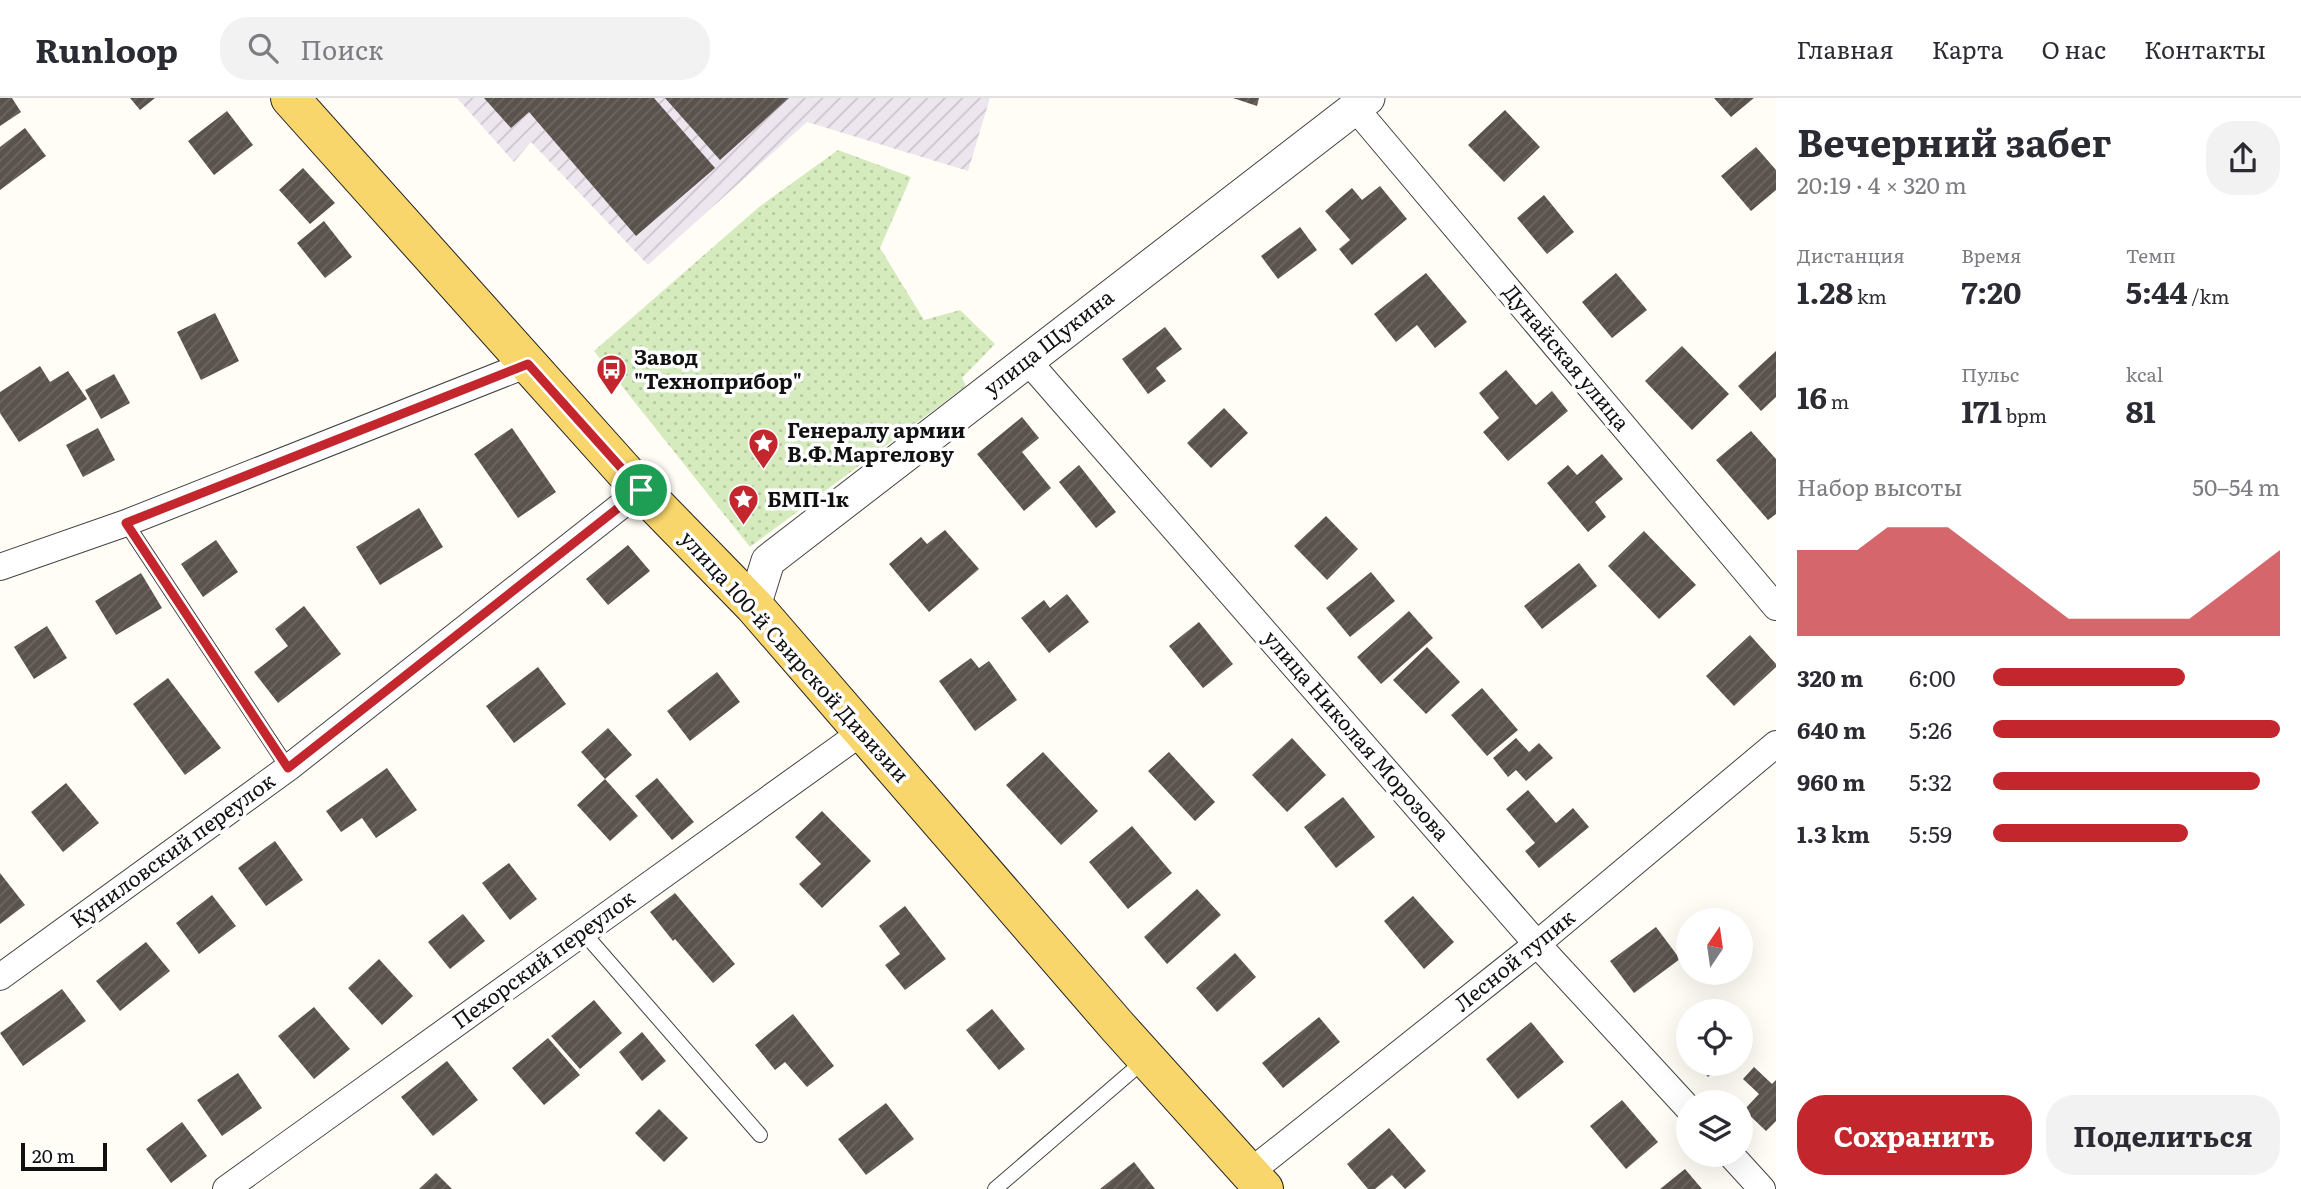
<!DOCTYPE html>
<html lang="ru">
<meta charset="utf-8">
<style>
body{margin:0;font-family:Literata,serif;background:#f2f2f3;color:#2b2b33;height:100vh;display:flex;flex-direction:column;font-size:26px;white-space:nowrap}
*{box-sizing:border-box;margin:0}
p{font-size:23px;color:#7c7c81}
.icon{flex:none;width:38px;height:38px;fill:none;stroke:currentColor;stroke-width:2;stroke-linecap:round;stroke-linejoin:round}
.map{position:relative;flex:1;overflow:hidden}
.panel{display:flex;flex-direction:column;background:#fff;width:525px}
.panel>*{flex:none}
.needle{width:46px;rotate:13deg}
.controls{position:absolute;left:1676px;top:810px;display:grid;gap:14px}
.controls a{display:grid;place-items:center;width:77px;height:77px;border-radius:50%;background:#fff;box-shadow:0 7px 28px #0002;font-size:35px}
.scale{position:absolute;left:21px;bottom:18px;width:86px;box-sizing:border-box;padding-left:7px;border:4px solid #111;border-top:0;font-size:19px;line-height:24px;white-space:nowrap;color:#111;-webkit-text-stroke:5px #fff;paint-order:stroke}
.pin{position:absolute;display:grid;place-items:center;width:60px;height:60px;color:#fff;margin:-30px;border:4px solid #fff;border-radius:50%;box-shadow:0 2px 7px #0007}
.round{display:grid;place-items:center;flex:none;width:74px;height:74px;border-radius:28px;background:#f2f2f3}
.summary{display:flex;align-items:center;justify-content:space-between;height:119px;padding:0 21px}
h1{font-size:38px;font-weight:700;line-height:52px}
.figures{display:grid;grid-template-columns:repeat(3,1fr);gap:10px;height:119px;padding:7px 21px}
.figures div{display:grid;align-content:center}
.figures b{font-size:30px;font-weight:700}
.figures small{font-size:19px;font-weight:400}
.figures p{font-size:19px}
.chart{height:196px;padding:14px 21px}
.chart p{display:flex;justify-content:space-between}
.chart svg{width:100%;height:126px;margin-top:7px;fill:#c4262e;opacity:.7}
.button{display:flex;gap:14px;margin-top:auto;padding:14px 21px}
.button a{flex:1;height:80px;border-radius:28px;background:#c4262e;color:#fff;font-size:28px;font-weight:700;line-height:80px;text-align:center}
.button a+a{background:#f2f2f3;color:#2b2b33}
ul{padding:0 21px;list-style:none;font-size:23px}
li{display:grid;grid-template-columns:112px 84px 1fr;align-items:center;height:52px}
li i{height:18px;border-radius:9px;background:#c4262e}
header{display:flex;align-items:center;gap:42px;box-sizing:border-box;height:98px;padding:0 35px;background:#fff;border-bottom:2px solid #e1e1e2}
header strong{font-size:33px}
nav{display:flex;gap:38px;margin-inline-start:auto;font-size:24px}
.search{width:490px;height:63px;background:#f2f2f3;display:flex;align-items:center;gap:18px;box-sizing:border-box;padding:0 24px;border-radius:28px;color:#7c7c81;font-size:26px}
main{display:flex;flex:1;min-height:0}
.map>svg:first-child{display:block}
.industrial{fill:url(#industrial-furrows)}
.park{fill:url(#park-dots)}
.building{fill:url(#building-hatch)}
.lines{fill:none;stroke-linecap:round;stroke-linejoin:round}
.service-casing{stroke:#444;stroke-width:16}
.minor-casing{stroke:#444;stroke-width:28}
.tertiary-casing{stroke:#444;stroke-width:35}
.primary-casing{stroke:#222;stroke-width:40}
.service{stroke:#fff;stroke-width:14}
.minor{stroke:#fff;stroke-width:26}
.tertiary{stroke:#fff;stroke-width:33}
.primary{stroke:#f9d66b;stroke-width:38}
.route-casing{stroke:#fff;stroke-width:14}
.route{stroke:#c4262e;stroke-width:9}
.labels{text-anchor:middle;stroke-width:7;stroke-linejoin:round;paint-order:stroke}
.street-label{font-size:21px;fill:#111;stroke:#fff}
.poi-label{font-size:21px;font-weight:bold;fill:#111;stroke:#fff;text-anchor:start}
</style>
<header>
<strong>Runloop</strong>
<div class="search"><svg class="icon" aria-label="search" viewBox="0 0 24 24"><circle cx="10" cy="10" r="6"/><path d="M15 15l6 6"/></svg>Поиск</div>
<nav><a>Главная</a><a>Карта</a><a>О нас</a><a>Контакты</a></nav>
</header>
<main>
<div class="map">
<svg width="1776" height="1091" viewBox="0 0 1776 1091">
<defs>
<pattern id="industrial-furrows" width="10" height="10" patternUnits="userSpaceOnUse" patternTransform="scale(1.75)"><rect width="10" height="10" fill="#eee6ef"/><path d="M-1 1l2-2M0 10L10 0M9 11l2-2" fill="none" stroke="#cbc4cc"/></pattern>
<pattern id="park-dots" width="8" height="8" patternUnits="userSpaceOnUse" patternTransform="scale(1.75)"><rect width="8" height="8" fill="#d5ebbd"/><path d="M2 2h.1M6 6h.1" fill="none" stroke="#b6c8a1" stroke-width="1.8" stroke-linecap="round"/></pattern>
<pattern id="building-hatch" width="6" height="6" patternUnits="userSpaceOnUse" patternTransform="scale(1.75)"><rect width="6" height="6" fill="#5a524d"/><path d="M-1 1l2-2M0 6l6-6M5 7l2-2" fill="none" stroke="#6d6662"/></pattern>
</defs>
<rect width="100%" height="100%" fill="#fffdf5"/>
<path class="industrial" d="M457,0H990L968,73L807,24L648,167L531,44L514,64Z"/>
<path class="park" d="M838,52L911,79L880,150L924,222L960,212L995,246L962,280L966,288L750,449L594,253L759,109Z"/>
<path class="building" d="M0,0H12L21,14L0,28Z
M130,0H155L140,12Z
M484,0H654L715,70L636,138L529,14L511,30Z
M665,0H789L720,62Z
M1233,0H1259L1257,8Z
M1714,0H1754L1731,19Z
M1505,12L1540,49L1504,84L1468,47Z
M227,13L253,47L214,77L188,43Z
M25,30L46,58L0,92V49Z
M1756,49L1776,72V92L1751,113L1721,78Z
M303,70L335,105L310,126L279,92Z
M1380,88L1407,121L1352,167L1339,151L1350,142L1325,113L1352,90L1362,102Z
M1544,97L1574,134L1547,156L1517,120Z
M324,123L352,159L325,180L297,145Z
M1300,129L1317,152L1278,181L1261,158Z
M1426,175L1467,224L1435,250L1417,227L1396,244L1374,216Z
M1616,175L1647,212L1612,240L1582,204Z
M215,215L239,263L201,282L177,234Z
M1165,229L1182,251L1156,270L1166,283L1148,296L1122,261Z
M1682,248L1729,296L1692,332L1645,283Z
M1776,253V299L1761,313L1738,288Z
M40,268L50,284L68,273L87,301L19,344L0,315V294Z
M1506,272L1536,307L1552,293L1568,313L1508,363L1483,334L1499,320L1479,295Z
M114,276L130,305L101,321L85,292Z
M1224,310L1248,335L1211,370L1187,345Z
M1022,319L1039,340L1022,354L1051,390L1024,413L977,356Z
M98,330L115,362L83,379L66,347Z
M512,330L556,394L518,420L474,356Z
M1751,333L1776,361V416L1768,422L1716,362Z
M1602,356L1623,381L1595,404L1606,419L1588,434L1547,385L1568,367L1577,377Z
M1079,367L1116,414L1096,430L1059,384Z
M419,410L443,449L380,487L356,449Z
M1326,418L1358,451L1327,482L1294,448Z
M945,432L979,471L929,514L889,466L921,439L927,446Z
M1644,433L1696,487L1659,521L1608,468Z
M216,442L238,474L203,499L181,466Z
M628,447L650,473L608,507L586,481Z
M1579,465L1597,488L1542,531L1524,508Z
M1371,474L1395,503L1350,539L1326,510Z
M141,475L162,510L116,537L95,503Z
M1067,496L1089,524L1049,555L1021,520L1044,502L1050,510Z
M304,508L341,556L278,605L254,574L288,548L275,531Z
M1409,513L1433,540L1381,586L1357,559Z
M1199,524L1233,566L1203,590L1169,548Z
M47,528L67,560L34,581L14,549Z
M1750,537L1776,566V569L1734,608L1706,578Z
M1427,549L1460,584L1426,616L1393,582Z
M971,560L979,570L989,563L1017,602L975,633L939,583Z
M538,569L566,606L514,645L486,608Z
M717,574L740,604L690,643L667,613Z
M168,580L221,650L185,677L133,606Z
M1482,590L1518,632L1487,658L1451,617Z
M608,630L632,657L605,681L638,718L610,743L577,707L605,681L581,654Z
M1292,640L1326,677L1287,714L1252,677Z
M1516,640L1529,654L1539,645L1553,660L1526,683L1516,672L1508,679L1493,660Z
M1043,654L1098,713L1061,747L1006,687Z
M1169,654L1215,704L1195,723L1148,673Z
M387,670L417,712L376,740L362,720L341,734L326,713Z
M657,680L694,724L672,742L635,698Z
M66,685L99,725L63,754L31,714Z
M1528,692L1556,725L1573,710L1589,729L1539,770L1525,753L1535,745L1506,711Z
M1343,699L1375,739L1336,770L1304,729Z
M822,713L871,763L822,810L799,786L821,766L795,739Z
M1132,728L1172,775L1128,811L1089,764Z
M275,743L303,782L266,808L238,770Z
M509,765L537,801L510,822L482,785Z
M0,775L25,807L0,826Z
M1197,791L1221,817L1167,866L1144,839Z
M675,795L735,866L713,885L675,841L673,843L650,814Z
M212,797L236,828L199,856L176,825Z
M1413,798L1454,844L1424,871L1384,823Z
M905,808L946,861L905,892L885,867L900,856L879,828Z
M463,816L485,843L450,871L428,844Z
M1656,829L1680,861L1634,895L1610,863Z
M146,844L170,873L120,913L96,883Z
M1235,855L1256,879L1217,914L1196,890Z
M379,861L413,898L382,927L348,890Z
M62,891L86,923L23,968L0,935Z
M594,902L622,935L580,971L551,938Z
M314,909L350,951L314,981L278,938Z
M992,911L1025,951L999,972L966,932Z
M793,916L834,968L807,989L785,964L775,972L755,947Z
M1319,919L1340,944L1283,990L1262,965Z
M1531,924L1564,964L1518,1001L1486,961Z
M642,934L666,963L642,983L619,954Z
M548,940L580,977L544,1007L512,970Z
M447,963L478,1002L433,1038L401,999Z
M1697,966H1723L1708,979Z
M1754,969L1772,986L1776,982V1023L1766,1033L1744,1012L1759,996L1743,981Z
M238,975L262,1010L222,1038L197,1002Z
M1622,1002L1658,1044L1626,1071L1590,1028Z
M886,1005L914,1041L866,1077L838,1041Z
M659,1011L688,1040L664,1064L635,1035Z
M182,1024L207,1058L171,1085L146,1051Z
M1389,1030L1426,1073L1405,1091L1392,1077L1375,1091H1368L1347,1066Z
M1134,1064L1155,1091H1100Z
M1685,1071L1702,1091H1660Z
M436,1075L452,1091H419Z"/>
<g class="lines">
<defs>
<path id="service" d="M126,425L288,670
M583,834L760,1037
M995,1091L1146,961"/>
<path id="minor" d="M1356,11L1776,509
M1027,262L1537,846L1689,1011
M0,469L126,425L528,266
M0,879L288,670L641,392
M1731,1057L1762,1091
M1249,1075L1537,846L1776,646
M226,1091L862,634"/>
<path id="tertiary" d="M754,508L768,463L1368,0"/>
<path id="primary" d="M290,0L641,392L754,508L1117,928L1264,1091"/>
</defs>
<use href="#service" class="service-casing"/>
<use href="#minor" class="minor-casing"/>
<use href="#tertiary" class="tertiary-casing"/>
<use href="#primary" class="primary-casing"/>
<use href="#service" class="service"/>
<use href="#minor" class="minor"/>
<use href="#tertiary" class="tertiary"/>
<use href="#primary" class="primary"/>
</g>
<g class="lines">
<defs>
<path id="route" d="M528,266L641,392L288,670L126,425Z"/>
</defs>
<use href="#route" class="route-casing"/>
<use href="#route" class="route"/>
</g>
<defs>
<symbol id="bus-pin" viewBox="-11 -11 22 30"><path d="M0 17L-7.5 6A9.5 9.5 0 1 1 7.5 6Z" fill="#c4262e" stroke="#fff"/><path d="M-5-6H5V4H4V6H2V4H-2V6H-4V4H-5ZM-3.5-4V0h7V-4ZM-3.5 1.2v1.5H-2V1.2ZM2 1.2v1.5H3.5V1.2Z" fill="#fff"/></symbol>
<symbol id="sight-pin" viewBox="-11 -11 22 30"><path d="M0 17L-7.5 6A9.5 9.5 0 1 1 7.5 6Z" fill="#c4262e" stroke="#fff"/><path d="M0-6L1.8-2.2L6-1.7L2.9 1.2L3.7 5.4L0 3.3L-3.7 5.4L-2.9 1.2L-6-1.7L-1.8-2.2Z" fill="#fff"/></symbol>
</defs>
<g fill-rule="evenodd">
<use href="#bus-pin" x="594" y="254" width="35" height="47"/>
<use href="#sight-pin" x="746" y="328" width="35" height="47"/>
<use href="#sight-pin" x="726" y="384" width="35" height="47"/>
</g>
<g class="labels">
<g class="street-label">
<text transform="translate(1049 245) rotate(-38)" y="7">улица Щукина</text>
<text transform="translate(1566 260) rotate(50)" y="7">Дунайская улица</text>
<text transform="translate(794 559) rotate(48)" y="7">улица 100-й Свирской Дивизии</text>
<text transform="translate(1356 638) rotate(49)" y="7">улица Николая Морозова</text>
<text transform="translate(173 753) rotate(-36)" y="7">Куниловский переулок</text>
<text transform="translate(544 862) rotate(-36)" y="7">Пехорский переулок</text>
<text transform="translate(1515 863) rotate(-39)" y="7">Лесной тупик</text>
</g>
<g class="poi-label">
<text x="634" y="267">Завод<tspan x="634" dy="24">"Техноприбор"</tspan></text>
<text x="787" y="340">Генералу армии<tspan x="787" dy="24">В.Ф.Маргелову</tspan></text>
<text x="767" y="409">БМП-1к</text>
</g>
</g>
</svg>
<div class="controls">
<a><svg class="needle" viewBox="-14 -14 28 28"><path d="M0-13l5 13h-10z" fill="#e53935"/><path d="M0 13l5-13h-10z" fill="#7c7c81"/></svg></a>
<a><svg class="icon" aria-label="locate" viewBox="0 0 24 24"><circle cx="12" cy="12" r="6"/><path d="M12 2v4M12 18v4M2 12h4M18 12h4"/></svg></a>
<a><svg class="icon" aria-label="layers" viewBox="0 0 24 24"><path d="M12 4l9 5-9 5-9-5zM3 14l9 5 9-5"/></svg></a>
</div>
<div class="scale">20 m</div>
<div class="pin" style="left:641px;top:392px;background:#1e9e55"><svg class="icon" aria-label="arrive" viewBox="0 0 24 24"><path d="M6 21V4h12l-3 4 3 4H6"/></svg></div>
</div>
<section class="panel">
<div class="summary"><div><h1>Вечерний забег</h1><p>20:19 · 4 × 320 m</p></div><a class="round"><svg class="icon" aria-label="share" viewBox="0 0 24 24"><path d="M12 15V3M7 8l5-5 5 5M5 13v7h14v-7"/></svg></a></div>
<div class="figures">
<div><p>Дистанция</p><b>1.28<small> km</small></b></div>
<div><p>Время</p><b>7:20</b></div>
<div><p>Темп</p><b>5:44<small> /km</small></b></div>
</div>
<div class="figures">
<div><b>16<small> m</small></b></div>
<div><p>Пульс</p><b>171<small> bpm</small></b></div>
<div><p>kcal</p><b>81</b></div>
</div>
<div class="chart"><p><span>Набор высоты</span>50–54 m</p>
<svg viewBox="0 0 160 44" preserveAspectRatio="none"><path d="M0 44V14L10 14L20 14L30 6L40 6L50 6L60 14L70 22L80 30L90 38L100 38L110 38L120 38L130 38L140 30L150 22L160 14V44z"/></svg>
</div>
<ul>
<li><b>320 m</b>6:00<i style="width:67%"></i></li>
<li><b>640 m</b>5:26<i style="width:100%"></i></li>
<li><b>960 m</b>5:32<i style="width:93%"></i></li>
<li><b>1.3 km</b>5:59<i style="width:68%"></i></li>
</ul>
<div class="button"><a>Сохранить</a><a>Поделиться</a></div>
</section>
</main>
